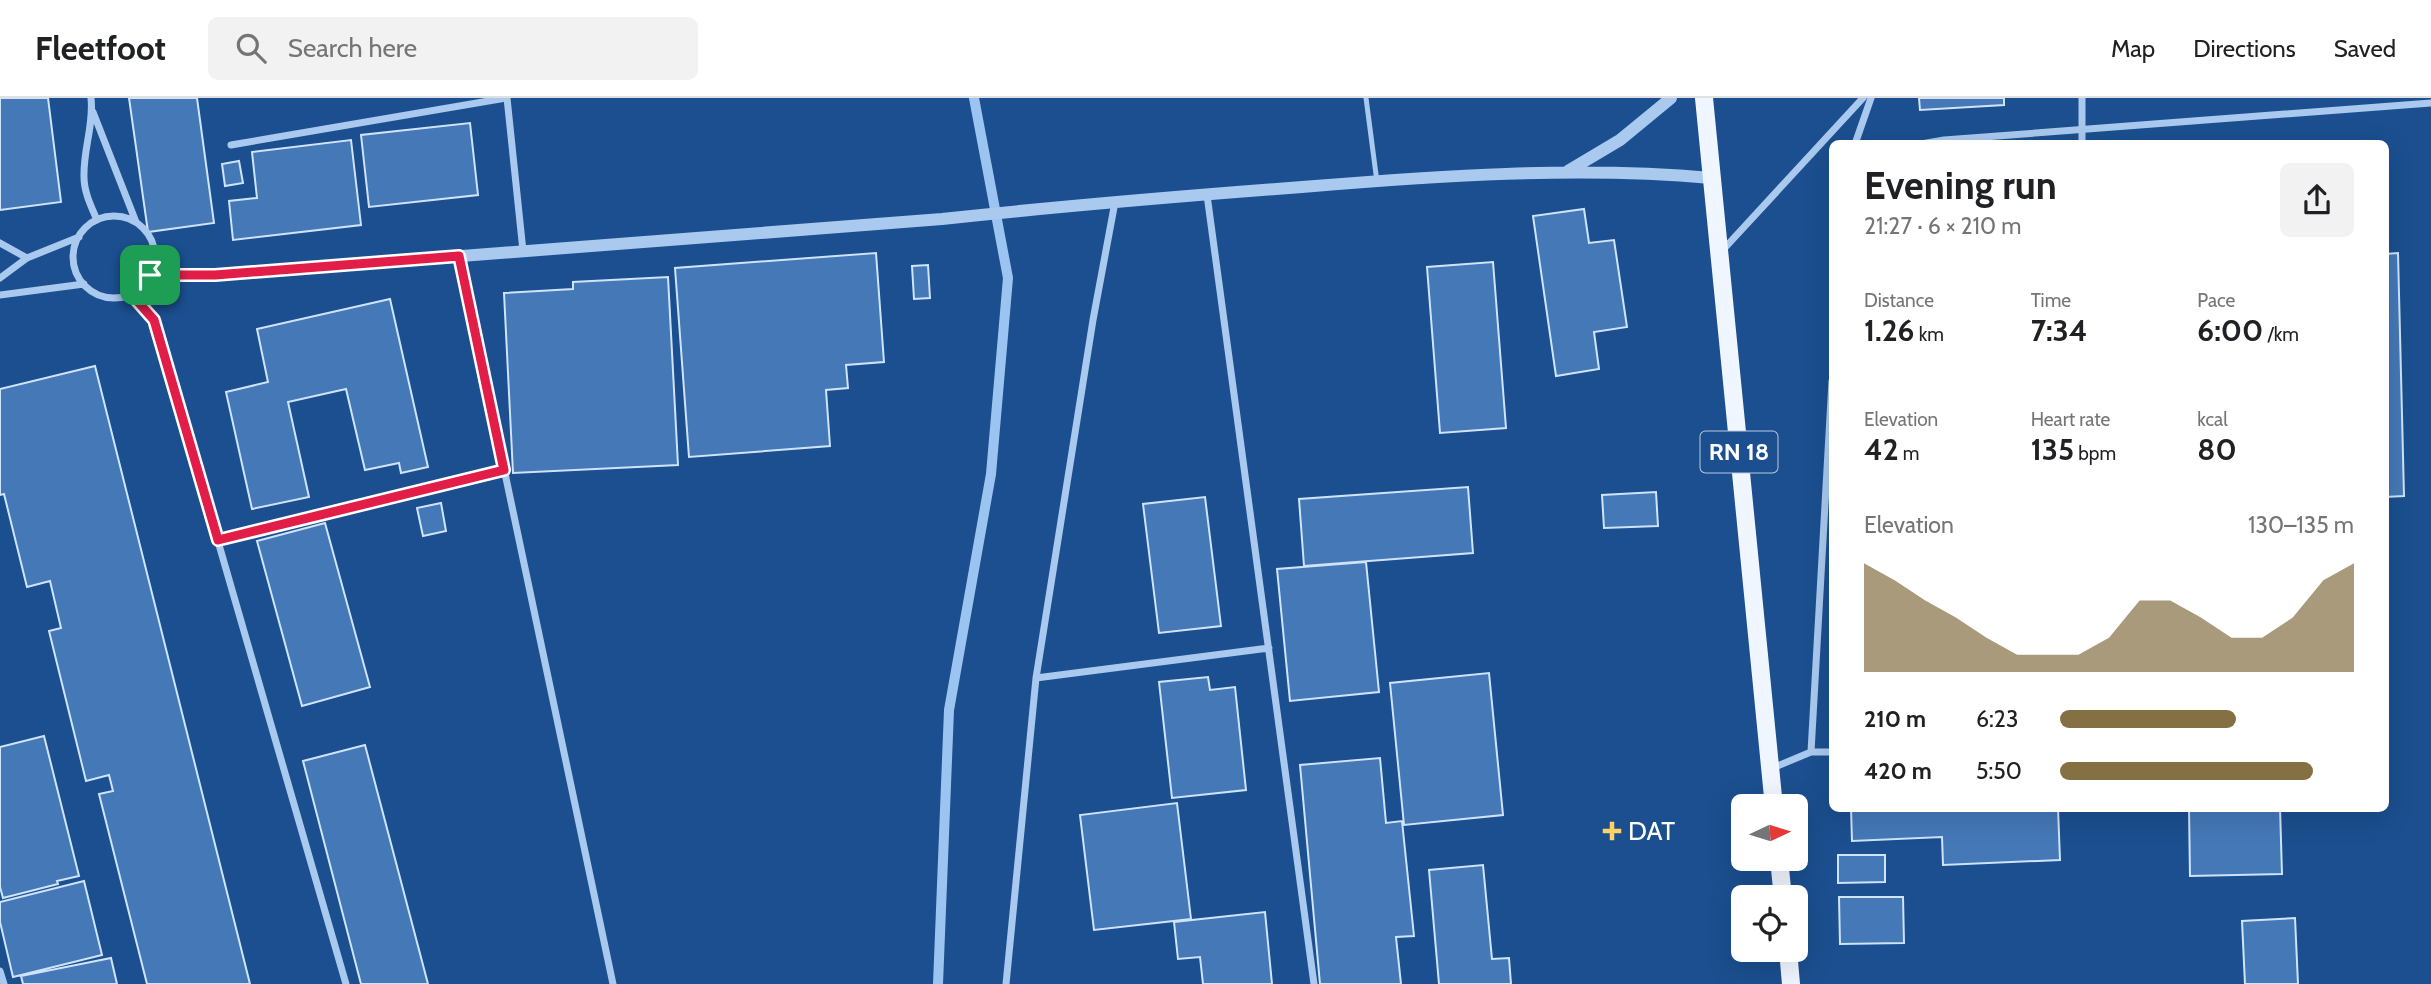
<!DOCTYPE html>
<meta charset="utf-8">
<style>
body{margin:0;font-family:Cabin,sans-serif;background:#f2f2f2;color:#202124;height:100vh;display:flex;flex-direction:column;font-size:26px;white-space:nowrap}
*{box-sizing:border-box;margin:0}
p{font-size:23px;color:#757577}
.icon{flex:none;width:38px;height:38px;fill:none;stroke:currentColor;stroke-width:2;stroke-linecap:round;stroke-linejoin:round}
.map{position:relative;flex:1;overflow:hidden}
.drawer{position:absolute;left:1829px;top:42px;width:560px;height:672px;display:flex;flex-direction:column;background:#fff;border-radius:10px;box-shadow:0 7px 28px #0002}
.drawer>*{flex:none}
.needle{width:46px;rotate:86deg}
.fabs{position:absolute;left:1731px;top:696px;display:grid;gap:14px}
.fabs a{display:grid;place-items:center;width:77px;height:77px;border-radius:10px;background:#fff;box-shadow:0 7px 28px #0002;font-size:35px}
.pin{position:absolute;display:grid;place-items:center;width:60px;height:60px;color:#fff;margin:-30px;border-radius:14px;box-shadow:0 4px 10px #0006}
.round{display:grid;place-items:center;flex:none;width:74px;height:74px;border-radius:10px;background:#f2f2f2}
.headline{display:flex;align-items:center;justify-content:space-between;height:119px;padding:0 35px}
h1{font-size:38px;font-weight:700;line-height:52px}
.metrics{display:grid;grid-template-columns:repeat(3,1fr);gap:10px;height:119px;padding:7px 35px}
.metrics div{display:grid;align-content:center}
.metrics b{font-size:30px;font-weight:700}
.metrics small{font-size:19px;font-weight:400}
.metrics p{font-size:19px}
.chart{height:196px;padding:14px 35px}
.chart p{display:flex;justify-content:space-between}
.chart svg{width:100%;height:126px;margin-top:7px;fill:#847042;opacity:.7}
ul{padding:0 35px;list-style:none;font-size:23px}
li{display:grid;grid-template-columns:112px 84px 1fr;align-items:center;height:52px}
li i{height:18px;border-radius:9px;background:#847042}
header{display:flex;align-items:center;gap:42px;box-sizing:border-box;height:98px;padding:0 35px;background:#fff;border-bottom:2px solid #e0e0e0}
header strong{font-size:33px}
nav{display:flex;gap:38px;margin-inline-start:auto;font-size:24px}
.search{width:490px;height:63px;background:#f2f2f2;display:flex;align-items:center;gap:18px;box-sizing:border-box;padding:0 24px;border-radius:10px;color:#757577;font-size:26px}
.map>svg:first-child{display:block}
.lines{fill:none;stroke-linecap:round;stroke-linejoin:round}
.stream{stroke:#9cc4f0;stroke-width:10}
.building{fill:#4478b7;stroke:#cfe3fa;stroke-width:2}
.service{stroke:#a9c9ee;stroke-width:5}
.minor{stroke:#a9c9ee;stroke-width:7}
.tertiary{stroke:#a9c9ee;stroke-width:12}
.primary{stroke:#f0f6ff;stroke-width:18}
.route-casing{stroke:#fff;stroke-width:14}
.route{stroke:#e11d48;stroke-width:9}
.poi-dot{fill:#ffd166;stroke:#1b4f8f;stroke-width:2.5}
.labels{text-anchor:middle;stroke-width:5;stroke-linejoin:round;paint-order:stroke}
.shield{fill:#1b4f8f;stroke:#bbcadd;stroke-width:2}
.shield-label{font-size:24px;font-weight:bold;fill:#fff}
.poi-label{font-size:26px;fill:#fff;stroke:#1b4f8f;text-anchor:start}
</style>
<header>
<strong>Fleetfoot</strong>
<div class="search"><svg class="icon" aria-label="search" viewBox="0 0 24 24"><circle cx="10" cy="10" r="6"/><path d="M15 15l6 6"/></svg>Search here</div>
<nav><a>Map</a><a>Directions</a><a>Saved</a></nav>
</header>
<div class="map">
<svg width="2431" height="886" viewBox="0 0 2431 886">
<rect width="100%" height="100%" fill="#1b4f8f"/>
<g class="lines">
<path class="stream" d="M938,886L949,612L991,376L1008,180L974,0"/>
</g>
<path class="building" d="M0,0H48L61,104L0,112Z
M129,0H197L214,125L148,134Z
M1919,0H2004V7L1920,12Z
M470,25L478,97L369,109L361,37Z
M351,42L361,127L233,142L229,103L257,100L252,54Z
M239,63L243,85L225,88L222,66Z
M1584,111L1589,145L1614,142L1627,229L1594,234L1599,271L1556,278L1533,118Z
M876,155L884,264L846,267L848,290L826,292L830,348L689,359L675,170Z
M2398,155L2404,398L2385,399V156Z
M1493,164L1506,330L1440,335L1427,169Z
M928,167L930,200L914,201L912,168Z
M668,179L678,367L513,375L504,195L573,191V184Z
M390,201L428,369L401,375L399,365L365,372L346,291L288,304L309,399L252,411L226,294L268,284L257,231Z
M95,268L250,886H147L99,696L113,693L109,677L86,683L49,533L61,530L50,483L27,489L4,396L0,397V291Z
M1468,389L1473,455L1304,468L1299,401Z
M1656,394L1658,428L1604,430L1602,397Z
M1205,399L1221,528L1159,535L1143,406Z
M441,405L446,433L423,438L417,410Z
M325,425L370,589L302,608L257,443Z
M1366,464L1379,594L1290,603L1277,471Z
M1489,575L1503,717L1404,727L1390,585Z
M1208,579L1210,592L1235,589L1246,692L1172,700L1159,584Z
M44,638L79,778L57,783L58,786L3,800L0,789V649Z
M365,647L428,886H361L303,663Z
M1380,660L1386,725L1402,723L1414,838L1396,839L1401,886H1320L1300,667Z
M1177,705L1191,821L1094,832L1080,717Z
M1851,710H2058L2060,762L1943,767L1942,739L1852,743Z
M2189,710H2280L2282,776L2190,778Z
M1838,757H1885V784L1838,785Z
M1483,767L1492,861L1509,860L1511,886H1439L1429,772Z
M84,783L102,857L13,879L0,824V804Z
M1839,799H1903L1904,845L1840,846Z
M1265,814L1272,886H1203L1200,859L1178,861L1174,824Z
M2295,820L2298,886H2245L2242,823Z
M111,860L117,886H23L21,878Z"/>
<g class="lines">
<path class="service" d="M1366,0L1377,84"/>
<path class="minor" d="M91,0C94,27 83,52 84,79C84,94 91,108 97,122
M507,0L523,153
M93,14L136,124
M1855,46L1871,0
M1921,46L1944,42L2431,5
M2082,46V0
M231,47L506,0
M1207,97L1314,886
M73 159a41 41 0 1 1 82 0a41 41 0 1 1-82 0Z
M0,145L27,160
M1721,154L1863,0
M459,158L613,886
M0,180L27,160L79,139
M131,196L154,222L346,886
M0,197L84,186
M218,442L504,372
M1036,580L1269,550
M1811,654L1832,283
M1770,671L1811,654H1832
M0,873L4,886
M1006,886L1036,580L1093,222L1115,104"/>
<path class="tertiary" d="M1568,73L1620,42L1671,0
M151,178L215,177L942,121C1062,108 1182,98 1302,89C1437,78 1576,68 1711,80"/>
<path class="primary" d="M1704,0L1774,709
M1779,761L1783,800
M1788,852L1791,886"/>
</g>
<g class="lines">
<defs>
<path id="route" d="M459,158L504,372L218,442L154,222L131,196L142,189L150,177H215Z"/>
</defs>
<use href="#route" class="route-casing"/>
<use href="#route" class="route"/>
</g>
<path class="poi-dot" d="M1608.5 722.5h7v7h7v7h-7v7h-7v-7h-7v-7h7z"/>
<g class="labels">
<rect class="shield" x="1700.5" y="333.5" width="77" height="41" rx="5"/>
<g class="shield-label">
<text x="1739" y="362">RN 18</text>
</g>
<g class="poi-label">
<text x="1628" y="742">DAT</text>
</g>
</g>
</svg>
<div class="fabs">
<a><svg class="needle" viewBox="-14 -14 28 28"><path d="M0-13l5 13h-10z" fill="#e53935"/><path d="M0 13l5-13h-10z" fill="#757577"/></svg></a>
<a><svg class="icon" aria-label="locate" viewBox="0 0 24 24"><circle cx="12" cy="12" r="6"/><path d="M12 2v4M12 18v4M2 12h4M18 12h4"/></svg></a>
</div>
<div class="pin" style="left:150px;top:177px;background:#1e9e55"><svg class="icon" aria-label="arrive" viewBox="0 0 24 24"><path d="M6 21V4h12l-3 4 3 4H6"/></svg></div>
<section class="drawer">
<div class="headline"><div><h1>Evening run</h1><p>21:27 · 6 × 210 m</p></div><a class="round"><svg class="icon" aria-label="share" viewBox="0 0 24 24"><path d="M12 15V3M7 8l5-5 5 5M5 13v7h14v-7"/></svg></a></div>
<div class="metrics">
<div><p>Distance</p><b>1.26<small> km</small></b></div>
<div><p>Time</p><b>7:34</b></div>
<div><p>Pace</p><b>6:00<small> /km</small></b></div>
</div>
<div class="metrics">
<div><p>Elevation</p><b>42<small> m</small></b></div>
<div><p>Heart rate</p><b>135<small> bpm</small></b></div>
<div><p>kcal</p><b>80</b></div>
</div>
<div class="chart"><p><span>Elevation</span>130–135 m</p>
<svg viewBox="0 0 160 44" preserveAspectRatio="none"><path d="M0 44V6L10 12L20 19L30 25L40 32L50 38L60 38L70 38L80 32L90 19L100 19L110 25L120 32L130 32L140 25L150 12L160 6V44z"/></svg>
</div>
<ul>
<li><b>210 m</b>6:23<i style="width:60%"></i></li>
<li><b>420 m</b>5:50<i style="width:86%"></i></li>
</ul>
</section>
</div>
